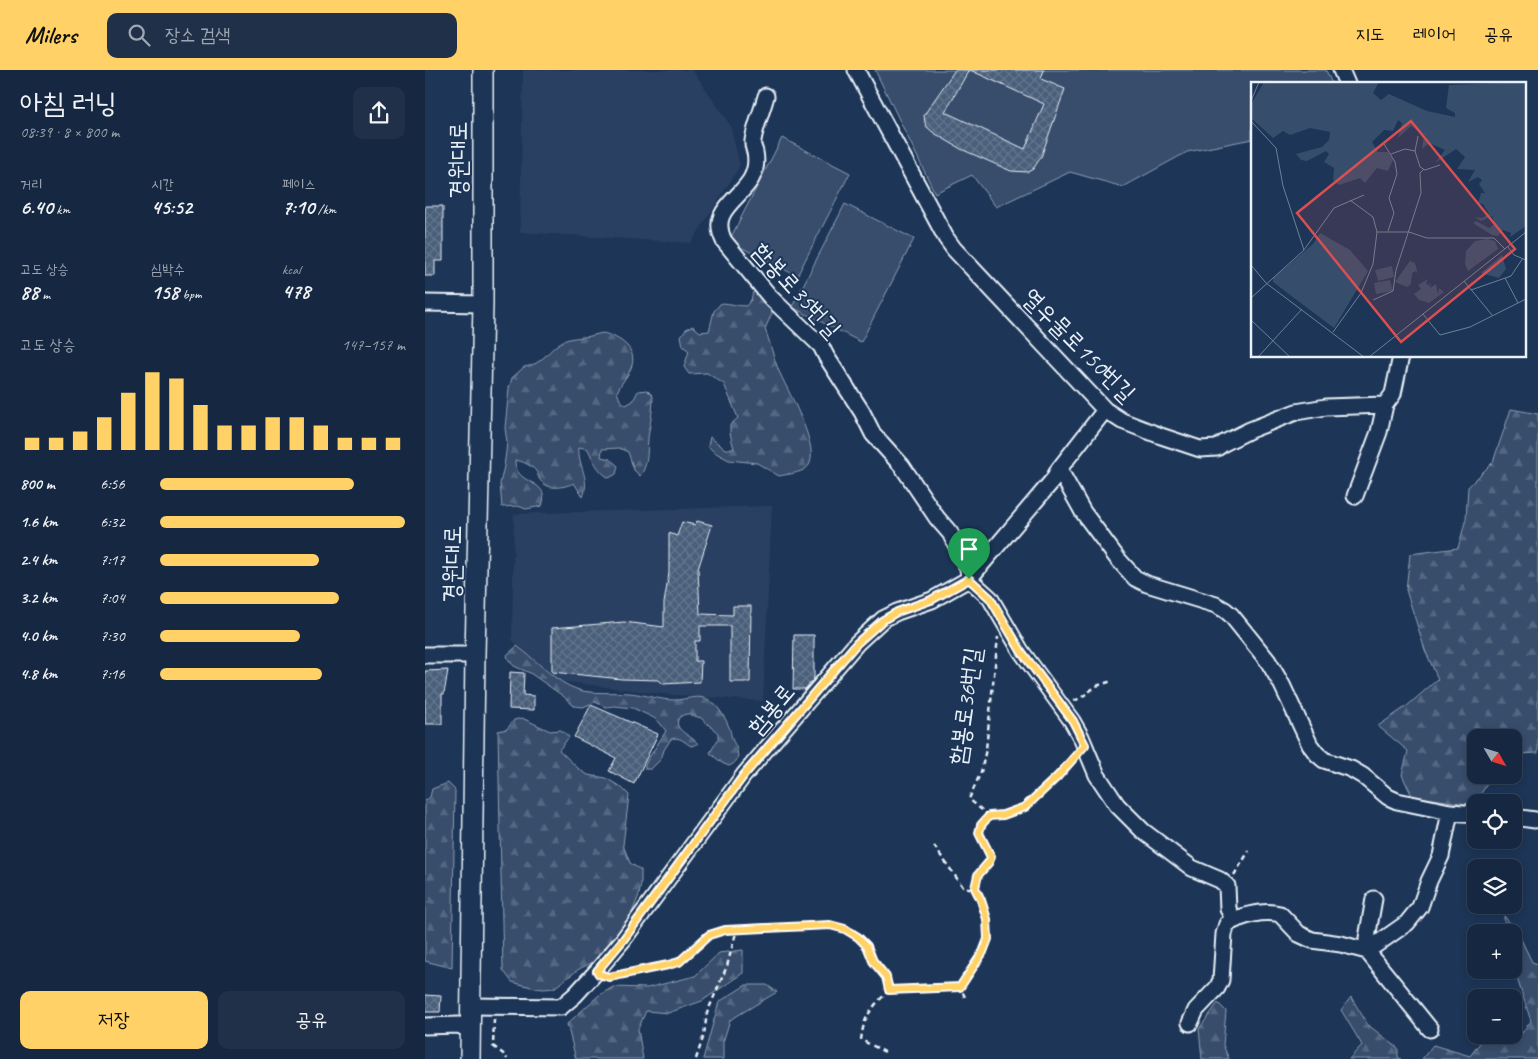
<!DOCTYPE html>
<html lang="ko">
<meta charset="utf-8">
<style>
body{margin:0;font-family:Caveat,"Poor Story",sans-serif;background:#1f3048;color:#f1f3f6;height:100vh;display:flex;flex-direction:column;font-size:19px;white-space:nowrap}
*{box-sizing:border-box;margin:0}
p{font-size:16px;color:#9ea6b1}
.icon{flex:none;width:28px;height:28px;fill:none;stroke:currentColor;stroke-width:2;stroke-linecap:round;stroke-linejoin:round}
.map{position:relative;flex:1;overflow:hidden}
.side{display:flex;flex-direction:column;background:#162841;width:425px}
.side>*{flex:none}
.needle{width:32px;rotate:129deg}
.tools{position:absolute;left:1042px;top:659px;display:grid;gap:10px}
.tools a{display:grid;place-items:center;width:55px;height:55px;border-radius:10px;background:#162841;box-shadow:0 2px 8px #0003,0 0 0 1px #35445a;font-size:25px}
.pin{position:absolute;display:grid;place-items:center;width:42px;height:42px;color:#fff;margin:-51px -21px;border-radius:50% 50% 50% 0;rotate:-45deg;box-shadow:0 0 5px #0007}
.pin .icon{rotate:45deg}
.round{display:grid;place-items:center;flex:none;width:52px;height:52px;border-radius:10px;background:#1f3048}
.summary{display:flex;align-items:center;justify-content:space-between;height:85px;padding:0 20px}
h1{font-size:28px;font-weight:600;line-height:38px}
.stats{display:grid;grid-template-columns:repeat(3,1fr);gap:8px;height:85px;padding:5px 20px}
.stats div{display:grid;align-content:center}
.stats b{font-size:21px;font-weight:600}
.stats small{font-size:14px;font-weight:400}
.stats p{font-size:14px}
.chart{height:140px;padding:10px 20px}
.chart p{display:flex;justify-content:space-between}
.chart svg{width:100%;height:90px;margin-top:5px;stroke:#ffd166;stroke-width:6}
.action{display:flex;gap:10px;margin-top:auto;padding:10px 20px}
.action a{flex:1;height:58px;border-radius:10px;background:#ffd166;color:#111;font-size:20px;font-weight:600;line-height:58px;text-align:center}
.action a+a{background:#1f3048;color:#f1f3f6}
ul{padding:0 20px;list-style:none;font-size:16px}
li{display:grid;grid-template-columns:80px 60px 1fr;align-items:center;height:38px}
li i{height:12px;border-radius:6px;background:#ffd166}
header{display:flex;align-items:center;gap:30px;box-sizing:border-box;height:70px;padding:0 25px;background:#ffd166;color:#111}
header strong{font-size:24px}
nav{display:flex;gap:28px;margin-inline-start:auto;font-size:18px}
.search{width:350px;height:45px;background:#1f3048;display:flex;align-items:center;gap:12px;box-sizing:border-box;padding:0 18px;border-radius:10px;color:#9ea6b1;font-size:19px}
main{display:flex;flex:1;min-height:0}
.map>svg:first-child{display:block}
.built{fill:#2a4162}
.green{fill:#374d6c;stroke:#909fb2}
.forest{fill:url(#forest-firs);stroke:#909fb2}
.building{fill:url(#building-cross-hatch);stroke:#e8f1f8}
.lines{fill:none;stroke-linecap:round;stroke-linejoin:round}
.minor-casing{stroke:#e8f1f8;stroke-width:19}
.major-casing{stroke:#e8f1f8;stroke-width:22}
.path{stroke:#e8f1f8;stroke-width:2.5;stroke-dasharray:5 4;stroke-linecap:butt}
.minor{stroke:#1d3557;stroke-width:15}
.major{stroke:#1d3557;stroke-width:19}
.route-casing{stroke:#fff;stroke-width:10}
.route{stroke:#ffd166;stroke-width:6}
.labels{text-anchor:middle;stroke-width:4;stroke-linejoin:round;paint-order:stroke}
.street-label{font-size:24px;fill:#e8f1f8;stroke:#1d3557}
.inset-road{fill:none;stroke:#6e8097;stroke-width:1}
.view{fill:#da5052;fill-opacity:0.15;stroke:#da5052;stroke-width:2.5}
.inset-edge{fill:none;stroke:#e8f1f8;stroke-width:2.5}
</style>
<header>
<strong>Milers</strong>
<div class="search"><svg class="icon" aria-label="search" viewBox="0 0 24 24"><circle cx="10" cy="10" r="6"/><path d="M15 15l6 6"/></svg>장소 검색</div>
<nav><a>지도</a><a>레이어</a><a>공유</a></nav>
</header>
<main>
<section class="side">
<div class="summary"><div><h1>아침 러닝</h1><p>08:39 · 8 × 800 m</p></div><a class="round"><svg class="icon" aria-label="share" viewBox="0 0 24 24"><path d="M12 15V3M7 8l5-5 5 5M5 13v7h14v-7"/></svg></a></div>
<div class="stats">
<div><p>거리</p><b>6.40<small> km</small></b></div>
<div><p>시간</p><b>45:52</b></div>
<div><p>페이스</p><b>7:10<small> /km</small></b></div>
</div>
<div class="stats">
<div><p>고도 상승</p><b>88<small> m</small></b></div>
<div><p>심박수</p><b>158<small> bpm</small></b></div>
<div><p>kcal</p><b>478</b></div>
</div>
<div class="chart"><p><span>고도 상승</span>147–157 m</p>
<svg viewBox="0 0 160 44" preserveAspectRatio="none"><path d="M5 44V38M15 44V38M25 44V35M35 44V28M45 44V16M55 44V6M65 44V9M75 44V22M85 44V32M95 44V32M105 44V28M115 44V28M125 44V32M135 44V38M145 44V38M155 44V38"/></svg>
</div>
<ul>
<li><b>800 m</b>6:56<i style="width:79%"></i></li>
<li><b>1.6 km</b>6:32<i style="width:100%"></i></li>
<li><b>2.4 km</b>7:17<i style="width:65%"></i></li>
<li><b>3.2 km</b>7:04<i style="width:73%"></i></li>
<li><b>4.0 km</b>7:30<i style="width:57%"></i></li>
<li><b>4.8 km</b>7:16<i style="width:66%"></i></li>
</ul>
<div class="action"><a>저장</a><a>공유</a></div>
</section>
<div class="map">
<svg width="1113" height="989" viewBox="0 0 1113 989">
<defs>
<pattern id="forest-firs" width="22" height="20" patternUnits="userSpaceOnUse" patternTransform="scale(1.25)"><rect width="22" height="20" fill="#374d6c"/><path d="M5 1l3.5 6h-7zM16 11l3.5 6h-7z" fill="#546782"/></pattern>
<pattern id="building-cross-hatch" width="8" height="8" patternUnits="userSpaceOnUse" patternTransform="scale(1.25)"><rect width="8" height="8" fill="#495e7a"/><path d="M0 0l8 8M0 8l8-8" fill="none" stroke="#63768e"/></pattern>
</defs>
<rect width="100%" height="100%" fill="#1d3557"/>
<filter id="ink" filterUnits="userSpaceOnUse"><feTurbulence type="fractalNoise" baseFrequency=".02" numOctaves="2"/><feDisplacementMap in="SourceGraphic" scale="10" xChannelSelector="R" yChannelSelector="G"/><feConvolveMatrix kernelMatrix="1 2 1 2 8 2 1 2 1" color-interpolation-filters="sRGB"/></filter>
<g filter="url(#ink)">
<path class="built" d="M98,0H267L274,9L305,55L315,96L266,173L95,162Z
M347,436L338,631L237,624L135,611L87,570L89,444Z"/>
<path class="green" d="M450,0H901L907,14H827V69L762,82L698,117L645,102L571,137L547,105L510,123Z
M357,68L425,103L372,206L304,171Z
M420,134L489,169L436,272L367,237Z"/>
<path class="forest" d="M339,220L351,234L340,259C345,272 348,286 353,299C362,320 393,372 385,393C382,403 363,404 354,406L332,393L304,390L289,382L283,376L285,367L300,379H309L305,363V355L313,348L299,314L282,303L264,304L259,297L264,281L258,276L256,266L261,259L268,256L275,262L284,261L289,241L296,233C305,233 312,236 321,236L326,230L328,222Z
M178,263C194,267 214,279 206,298C203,306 196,313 192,322L195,330L201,335L208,331L213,321L222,320L228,326C228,338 226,349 224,361C221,377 225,393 215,406L209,400L203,382L194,378L177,379L176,387L185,389L193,396L191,404L184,408C172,400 169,392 163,379L154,377C152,395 166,408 158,427L149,413C140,417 124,421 116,411C113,409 113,403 111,401C106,395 97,391 90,390C89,417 127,408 117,436L101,439L93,436L77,437L75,414L79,396L81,382L82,372L80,358L84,318L87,308L99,297C118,295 123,279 138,271C145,268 151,268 158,267C165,267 171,264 178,263Z
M1086,339L1113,344V683L1096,684L1089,690V668H1051V705H1069L1065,709L1049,735L987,726L977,705L983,681L953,656L982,636L1013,609L1000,580L981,520L985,484L1033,478L1041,449L1043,417L1068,392Z
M92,576C113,591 129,612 154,620C166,624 190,622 204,623C219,624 234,630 249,630C261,630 275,623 286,631C294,637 302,650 305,660C306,663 306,667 308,671C313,680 317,691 304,696L297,693L285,683L293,669V663L276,648L263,644C259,644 255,646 253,650C249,661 268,666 273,674L266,676C259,672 255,666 246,669L239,680L236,689L226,699H220V695L222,691L241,661L235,653L229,648L208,638L190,636L181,637L170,632L158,637L149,636L138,626L105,603L89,596L83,589L82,585Z
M97,648L125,661L136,660L144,667L134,680L155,700L163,705L181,708L197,718L204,725L198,775L205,793L216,800V814L214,825L204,850L176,888L154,899L129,918L119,919L110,918L87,912L78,900L73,661L82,659L89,650Z
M23,713L30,720L27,898L0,891V731L5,727L7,719Z
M1079,846L1092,861L1107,892L1113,894V989H997L1008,975L1045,986L1058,969L1091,971L1106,951L1089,899V862H1080Z
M318,880V903L277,931L243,943L221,941L213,959L218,989H151L142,954L173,926L188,917L222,918L270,906L294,883Z
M321,915H342L352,922L305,950L298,972V989H278L294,932Z
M926,927L943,955L973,978V987L976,989H924L937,975L916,940Z
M793,933L801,941L798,975L804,989H777L774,959Z"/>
<path class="building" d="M530,0H544L520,42L600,79L619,34L545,0H619L616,9L640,19L616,87L608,99L603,102L586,101L536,79L509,63L502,57L500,53L499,45Z
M0,136H18V191H10V206H0Z
M272,451L287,455L273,499L275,544L308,545V536H326L325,612H305V556H275V571H270V591H276L275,612L238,614L234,610L197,609L127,602V558L199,552L239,557V533L244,503V463L252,466L257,452L270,455Z
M369,565H389V609L380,619H368Z
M23,600L19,624H17V654H0V601Z
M85,602L99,603L98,625L109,626V640L84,639Z
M166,635L233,664L209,714L184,701L191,688L149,667Z
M0,925L16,926L15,942H0Z"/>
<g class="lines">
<defs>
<path id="minor" d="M431,0L521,168L529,179L680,340L697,351L736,366L775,379L792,378L799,373L825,360L871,342L901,337L960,335
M916,0L922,14
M341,26C338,38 329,60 328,71C327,74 329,79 330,82C332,92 331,100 326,109C313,131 284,141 299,171L346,228L396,276L401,286L437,342L448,364L477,396L512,448L525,463L543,498L544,509L565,528L596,581L647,651L656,667L672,705L692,735L718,761L767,798L795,810L802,816L803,839L809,850
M0,233L58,234
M634,399L658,442L692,488L710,508L722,514L791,535L800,540L806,545L843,591L857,615L885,675L892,684L899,690L926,699L938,706L963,727L972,731L1025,742L1051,744
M930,426L954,362L960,335L968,324L976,286
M0,585H50
M1089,747L1110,750
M942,881L982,853L995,837L1004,811L1016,786L1025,742
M942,881V868L949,829
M46,936L136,937L150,925L172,901L198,870L319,705L432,573L458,549L472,542L507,530L544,509L628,410L634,399L680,340
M765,953L771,940L792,918L796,910L799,864L802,854C818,845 838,840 855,844L874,864L887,870L916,874L942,881L1005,959
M0,956L34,955L46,961"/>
<path id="major" d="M45,989L50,585L58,234V0"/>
</defs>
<use href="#minor" class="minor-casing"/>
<use href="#major" class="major-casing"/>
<path class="path" d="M649,631L657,627L671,616L687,611
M564,746L544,729L556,702L561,679L573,567
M509,776L538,817L550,819
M809,805L824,781
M186,906L243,895L254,892L284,865L300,859L405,855L420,859L433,867L442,876L448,891L461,907L464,920
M540,927L535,917L558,882L563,869L561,849L556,830L550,818L553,805L565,792L566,787L554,763L557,755L564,747C576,745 591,743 601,736C620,722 636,703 651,686
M69,949L68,976L81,986L82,989
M460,982L436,970C439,944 447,938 464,920L535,917
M271,989L279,965L282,943L302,896L312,859"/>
<use href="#minor" class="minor"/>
<use href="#major" class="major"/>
</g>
</g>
<g class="lines" filter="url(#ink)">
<defs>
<path id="route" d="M544,509L565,528L596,581L648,651L660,675L633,706L600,737L578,745L564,746L556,755L554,763L566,787L564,792L553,805L550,818L556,830L562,849L563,869L558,882L535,917L464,920L461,907L448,891L442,876L433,867L420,859L405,855L300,860L284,865L254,892L243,895L184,907L174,904L172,901L198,870L319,705L432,573L458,550L472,542L506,530Z"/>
</defs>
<use href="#route" class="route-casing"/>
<use href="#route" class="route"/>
</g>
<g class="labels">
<g class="street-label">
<text transform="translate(33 90) rotate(-90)" y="8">경원대로</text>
<text transform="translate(372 220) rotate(48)" y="8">함봉로35번길</text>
<text transform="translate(654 275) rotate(45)" y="8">열우물로150번길</text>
<text transform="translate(27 494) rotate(-89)" y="8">경원대로</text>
<text transform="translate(540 636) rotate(-82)" y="8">함봉로36번길</text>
<text transform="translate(346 639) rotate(-50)" y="8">함봉로</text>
</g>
</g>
<g transform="translate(826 12)">
<rect width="275" height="275" fill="#1d3557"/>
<path d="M69,151L99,168L117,189L83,246L22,200V196L62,162ZM141,184L143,195L127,199L124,188ZM139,198L142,209L125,212L123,201Z" fill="#374d6c"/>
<path d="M13,0H128L122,11L130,18L138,12L176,29L204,35V31L195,26L198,3L275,0V144L259,155L260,151L252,148L247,154L241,153L225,143L222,141L225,139L238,146L244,142L241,134L230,139L224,135L231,136L238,132L232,122L227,121L230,111H234L228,102L231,98L227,95L217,100L224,88L206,87L214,75L205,67L184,81L194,68L178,61L171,67L173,53L160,44L147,56L151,41L147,38L142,49L133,48L121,60L127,70H137L142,78L137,89L126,86L114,101L109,96L88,103L82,98L83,86L73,80L78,72L75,69L56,79L50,78L45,72L71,65L78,58L79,50L59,46L39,53L32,49L22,56L0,36V22ZM236,157L244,159L247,167L217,189L214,182L215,169L224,159ZM251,173L255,187L248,196L230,191ZM159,179L164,181L167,192L165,189L161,191L160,202L156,205L144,200ZM177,197L175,201L178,204L180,200L179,206L185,202L187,213L188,206L193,210L178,221L168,218L163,212L170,207L167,203Z" fill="#374d6c"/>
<path class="inset-road" d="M0,19L8,0M0,39L25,66L32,104L53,168L0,216M167,54L164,69L169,85L174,88L189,83M133,62L144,80L146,92L138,116L143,131L137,149M140,72L154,67L164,69M126,150H158L176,156H243L254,167M257,165L263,173L275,178M53,168L83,126L113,113M0,183L15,201L113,275M254,196L267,221M213,199L241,233M220,208L260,194L272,176M122,218L142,209L145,188L170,111L169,91L173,87M172,232L189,253L219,245L275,217M0,238L39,275M82,250L110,211L122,182L126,150L122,135L99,118M7,275L51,227M118,275L275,150"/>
<path class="view" d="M160,39L264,167L150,260L46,131Z"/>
<rect width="275" height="275" class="inset-edge"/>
</g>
</svg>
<div class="tools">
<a><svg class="needle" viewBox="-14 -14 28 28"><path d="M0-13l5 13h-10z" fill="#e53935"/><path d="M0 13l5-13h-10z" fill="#9ea6b1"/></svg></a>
<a><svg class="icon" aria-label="locate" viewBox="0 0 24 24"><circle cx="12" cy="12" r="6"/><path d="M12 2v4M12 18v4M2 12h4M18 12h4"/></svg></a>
<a><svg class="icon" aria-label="layers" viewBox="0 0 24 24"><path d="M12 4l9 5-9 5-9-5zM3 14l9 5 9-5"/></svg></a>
<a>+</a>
<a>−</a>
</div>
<div class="pin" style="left:544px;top:509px;background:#1e9e55"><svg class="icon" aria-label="arrive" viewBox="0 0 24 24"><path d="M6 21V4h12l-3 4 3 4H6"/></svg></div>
</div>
</main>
